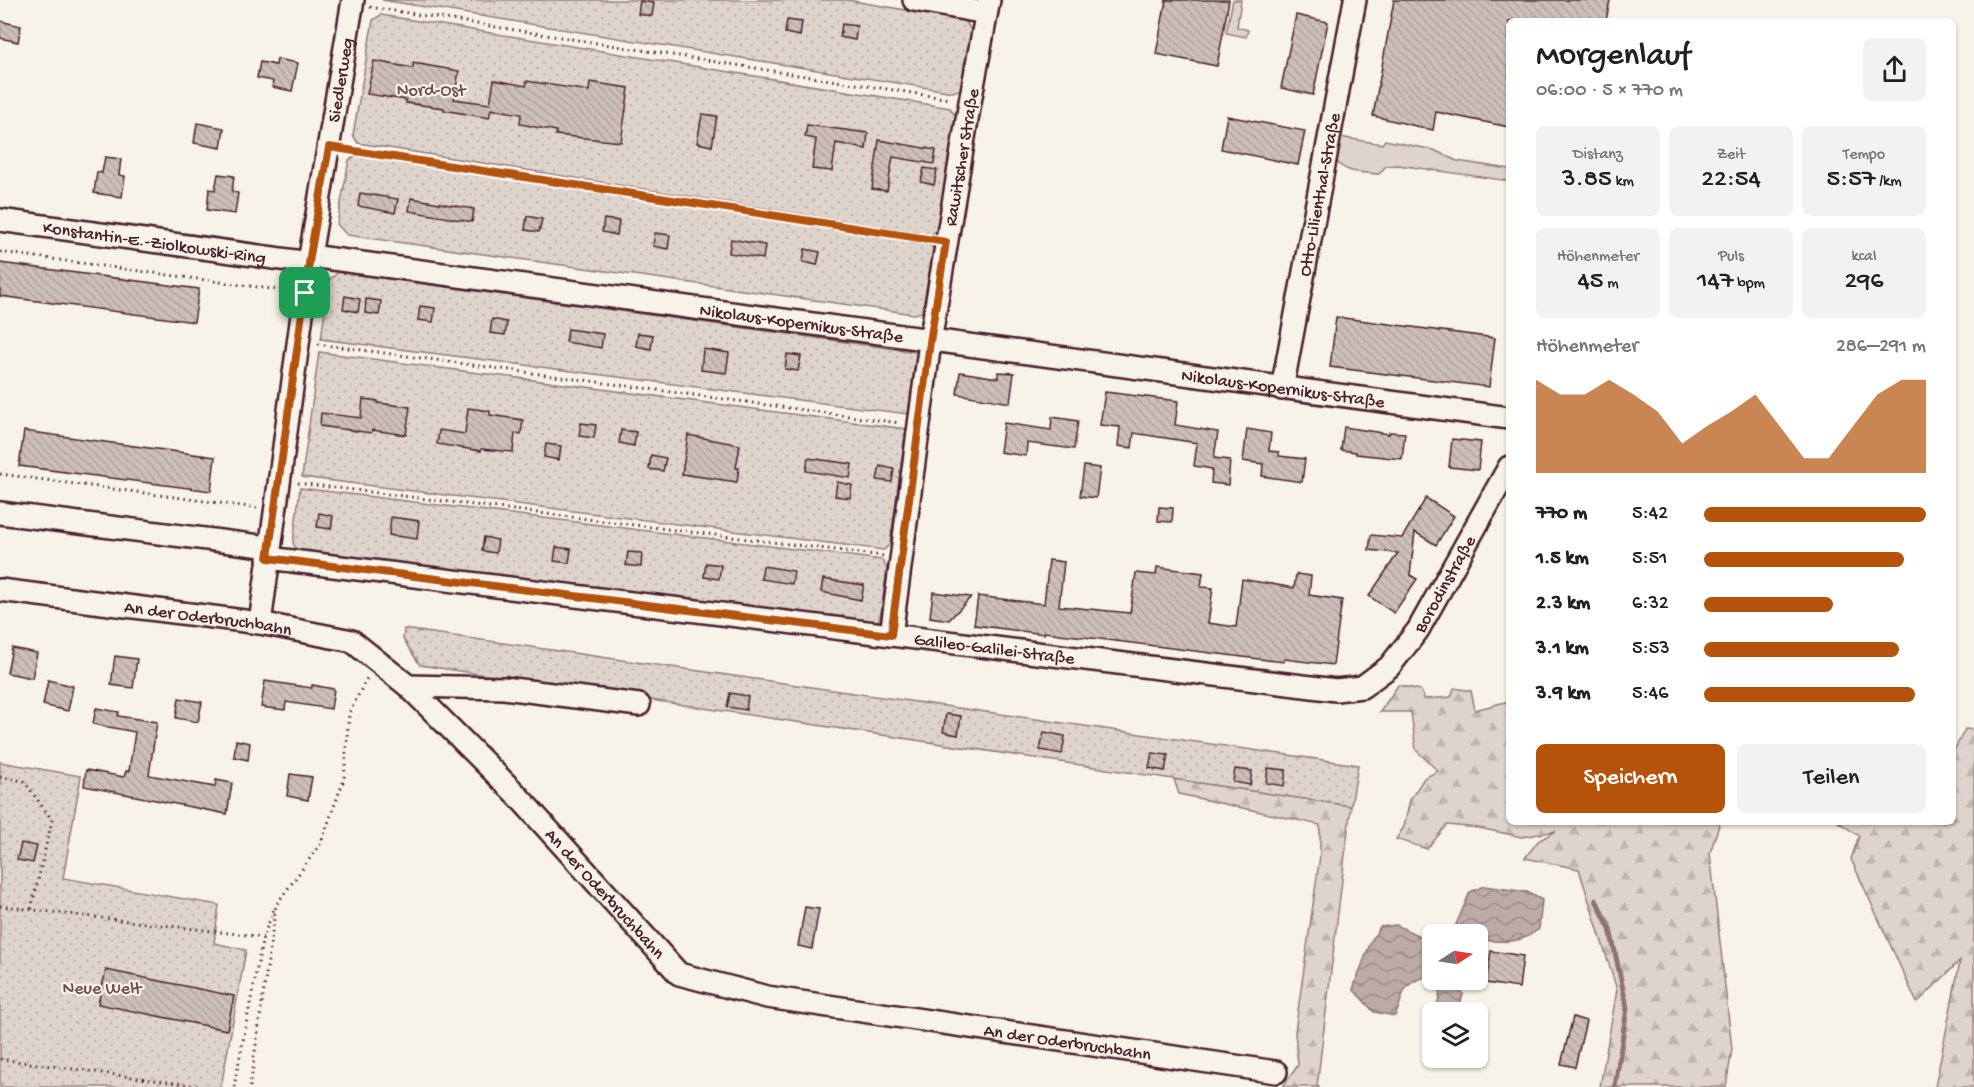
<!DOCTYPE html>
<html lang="de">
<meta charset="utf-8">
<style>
body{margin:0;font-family:"Gochi Hand",sans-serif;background:#f2f2f2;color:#202124;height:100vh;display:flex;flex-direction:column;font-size:22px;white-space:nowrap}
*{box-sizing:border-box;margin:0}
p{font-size:20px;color:#757577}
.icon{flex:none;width:33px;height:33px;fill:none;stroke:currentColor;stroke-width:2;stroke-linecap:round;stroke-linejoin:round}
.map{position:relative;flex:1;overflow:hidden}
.sheet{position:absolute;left:1506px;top:18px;width:450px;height:807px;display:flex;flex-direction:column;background:#fff;border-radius:9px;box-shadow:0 2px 4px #0004}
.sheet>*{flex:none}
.needle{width:39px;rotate:78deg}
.controls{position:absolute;left:1422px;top:924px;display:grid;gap:12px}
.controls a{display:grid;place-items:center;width:66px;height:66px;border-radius:9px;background:#fff;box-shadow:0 2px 4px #0004;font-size:30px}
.pin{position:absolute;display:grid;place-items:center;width:51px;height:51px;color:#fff;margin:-26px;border-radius:12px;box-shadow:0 3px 9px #0006}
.round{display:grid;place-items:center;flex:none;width:63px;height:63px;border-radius:9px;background:#f2f2f2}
.overview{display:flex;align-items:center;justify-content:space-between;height:102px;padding:0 30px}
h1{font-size:33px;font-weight:600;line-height:45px}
.figures{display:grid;grid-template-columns:repeat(3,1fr);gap:9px;height:102px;padding:6px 30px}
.figures div{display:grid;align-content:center;border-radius:9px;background:#f2f2f2;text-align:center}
.figures b{font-size:26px;font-weight:600}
.figures small{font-size:16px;font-weight:400}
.figures p{font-size:16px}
.chart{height:168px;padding:12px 30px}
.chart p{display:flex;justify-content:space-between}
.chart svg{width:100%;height:108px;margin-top:6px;fill:#b45309;opacity:.7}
.button{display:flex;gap:12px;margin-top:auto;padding:12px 30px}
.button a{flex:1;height:69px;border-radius:9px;background:#b45309;color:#fff;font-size:24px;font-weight:600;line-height:69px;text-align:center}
.button a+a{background:#f2f2f2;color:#202124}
ul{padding:0 30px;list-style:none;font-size:20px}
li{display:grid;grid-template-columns:96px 72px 1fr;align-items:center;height:45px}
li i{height:15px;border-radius:8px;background:#b45309}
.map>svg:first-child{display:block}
.grass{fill:#ded4cc;stroke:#947a7c;stroke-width:1.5}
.forest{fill:url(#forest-firs);stroke:#947a7c;stroke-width:1.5}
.garden{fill:url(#garden-dots);stroke:#947a7c;stroke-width:1.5}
.water{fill:url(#water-waves);stroke:#8e7275;stroke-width:1.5}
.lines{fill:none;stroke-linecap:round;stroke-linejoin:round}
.stream{stroke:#8e7275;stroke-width:5}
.building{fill:url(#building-back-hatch);stroke:#4a1f2b;stroke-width:1.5}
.minor-casing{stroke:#4a1f2b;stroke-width:26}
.path{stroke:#4a1f2b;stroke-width:3;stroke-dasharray:1.5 4.5;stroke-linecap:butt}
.minor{stroke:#f7f3e8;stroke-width:21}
.route-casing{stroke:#fff;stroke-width:12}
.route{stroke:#b45309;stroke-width:8}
.labels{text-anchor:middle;stroke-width:4.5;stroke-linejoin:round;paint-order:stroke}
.street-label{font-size:18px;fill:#4a1f2b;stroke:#f7f3e8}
.park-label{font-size:18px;fill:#6f4c53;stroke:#f7f3e8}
</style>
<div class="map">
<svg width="1974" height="1087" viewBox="0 0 1974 1087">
<defs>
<pattern id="forest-firs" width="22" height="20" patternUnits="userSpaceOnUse" patternTransform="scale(1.5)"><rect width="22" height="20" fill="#ded4cc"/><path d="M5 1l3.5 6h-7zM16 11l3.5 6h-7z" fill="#c0b6af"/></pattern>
<pattern id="garden-dots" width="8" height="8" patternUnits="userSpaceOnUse" patternTransform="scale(1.5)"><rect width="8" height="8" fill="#ded4cc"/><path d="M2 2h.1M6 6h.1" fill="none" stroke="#c0b6af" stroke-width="1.8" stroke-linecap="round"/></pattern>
<pattern id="water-waves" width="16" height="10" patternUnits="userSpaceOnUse" patternTransform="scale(1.5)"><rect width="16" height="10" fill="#bcaaa7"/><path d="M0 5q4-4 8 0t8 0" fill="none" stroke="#9b8a88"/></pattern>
<pattern id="building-back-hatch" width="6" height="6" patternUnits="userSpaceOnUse" patternTransform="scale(1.5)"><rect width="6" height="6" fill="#ccbfb9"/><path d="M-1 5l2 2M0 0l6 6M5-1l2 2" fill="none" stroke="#b1a49f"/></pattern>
</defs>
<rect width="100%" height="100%" fill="#f7f3e8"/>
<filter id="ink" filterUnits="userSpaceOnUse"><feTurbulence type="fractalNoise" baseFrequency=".0167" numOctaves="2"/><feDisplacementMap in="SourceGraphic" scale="12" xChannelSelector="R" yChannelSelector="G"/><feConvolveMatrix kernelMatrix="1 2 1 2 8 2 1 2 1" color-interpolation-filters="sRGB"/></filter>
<g filter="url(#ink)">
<path class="grass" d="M1233,0H1241L1237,27L1248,30L1246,37L1226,33Z
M1339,137L1382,144L1385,140L1434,150L1457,161L1509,169V181L1398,165L1386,166L1379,174C1363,172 1343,174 1335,159Z"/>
<path class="forest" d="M1398,685L1420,690L1425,699L1451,697L1454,688L1471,691L1475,710L1509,701V822H1720L1710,853L1732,1049L1726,1087H1600L1617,990L1579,869L1525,858L1538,841L1556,831L1522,837L1479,828L1447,825L1427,849L1396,839L1404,827L1410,800L1424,778L1438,771L1416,750L1411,712H1380Z
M1965,729L1974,730V1087H1935L1960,961L1917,1003L1851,859L1859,836L1838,822H1953V753Z
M1174,779L1351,806L1317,1086L1320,1087H1283L1298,1065L1295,1032L1320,855V825L1179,794Z"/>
<path class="garden" d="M382,0H847L965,20L972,32L962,89L953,92Z
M381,15L950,108L957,118L937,230L930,235L358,143L353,135L373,20Z
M358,155L929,244L934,249L922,312L914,314L347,235L337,224L349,160Z
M339,272L917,352L908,414L321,339L329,280Z
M319,352L906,429L890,544L884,550L302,477Z
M300,488L882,560L887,569L880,618L873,626L299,556L293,543Z
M404,629L1358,765L1351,806L420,665L403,639Z
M0,762L81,776L63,878L219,905L214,943L246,950L221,1087H0Z"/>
<path class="water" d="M1484,886L1527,892L1542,900L1539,929C1516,946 1504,941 1478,940V934H1452L1470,892Z
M1396,925L1432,942V978C1424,975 1412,981 1406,988C1402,993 1399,1009 1395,1016L1374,1012L1353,989L1371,941L1380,927Z
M1437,980H1454L1463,994L1458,1012H1434C1439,1001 1442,992 1437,980Z"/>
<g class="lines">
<path class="stream" d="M1596,900L1610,929L1627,1008L1615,1087"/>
</g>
<path class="building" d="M1166,0H1229L1217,66L1156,54Z
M1394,0H1610L1606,21H1509V127L1436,112L1433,130L1373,116Z
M640,1L654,3L652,16L638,14Z
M1296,15L1328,22L1313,95L1281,88Z
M787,20L802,22L800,36L785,33Z
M0,21L21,26L18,42L0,38Z
M842,24L857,26L855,40L840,37Z
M277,59L298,63L292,91L272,87L273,81L257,78L260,62L276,65Z
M374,61L413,68V63L459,71L454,99L490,104L494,80L526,86L527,81L589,91L590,82L629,88L621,142L556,135V131L520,124L521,114L491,109L489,118L444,110V108L406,103V100L367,94Z
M702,114L717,116L712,146L697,143Z
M1227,116L1305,131L1298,165L1221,149Z
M197,123L224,128L221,148L194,143Z
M807,125L868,133L866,149L836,143L832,171L812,169L816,139L805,137Z
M879,140L936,150L934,164L893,157L887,191L872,189Z
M105,157L121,159L119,175L125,176L122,197L94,193L97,172L102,173Z
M924,168L937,170L934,185L921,182Z
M218,174L234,176L232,192L238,193L235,214L207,210L209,189L215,190Z
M360,193L398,199L395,213L358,206Z
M411,198L474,209L472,222L409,211Z
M527,216L542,219L539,232L525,230Z
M604,219L619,221L617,235L602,232Z
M655,233L670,235L668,249L653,246Z
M731,239L765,245L763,259L729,253Z
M805,249L820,252L817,265L803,262Z
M0,263L199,289L194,322L0,296Z
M345,296L360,299L358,312L343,309Z
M366,299L381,301L379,315L365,313Z
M420,306L435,308L433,322L418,320Z
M1336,317L1495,338L1489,387L1330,367Z
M492,319L507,322L505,335L490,333Z
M568,329L603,334L601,348L566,342Z
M638,333L653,335L651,349L636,346Z
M703,349L729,353L726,373L701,370Z
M787,354L801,356L798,371L785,369Z
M960,372L998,378V372L1014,373L1010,403L957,394Z
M1105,392L1178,401L1175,425L1218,432L1214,458L1230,460L1228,485L1211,483L1212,469L1194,466L1197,443L1134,433L1132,448L1118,446L1120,427L1100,425Z
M363,399L378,401V403L410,407L406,435L372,430L371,433L320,426L321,413L361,418Z
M468,408L490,411V415L523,420L521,434L515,433L513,452L481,449V451L437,444L439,430L465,434Z
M1052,417L1078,421L1074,449L1027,443L1026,456L1000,452L1004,423L1051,430Z
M581,423L596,425L594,438L579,436Z
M1344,427L1389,434V432L1405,433L1402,459L1356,454V452L1341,450Z
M1247,429L1271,433L1269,451L1279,452V456L1305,459L1302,482L1262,476L1263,464L1243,461Z
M621,430L636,432L634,446L619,443Z
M24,431L215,457L211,491L19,466Z
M688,435L740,445L736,468H739L737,482L682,474Z
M1452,439L1481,442L1478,470L1449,467Z
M546,444L561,446L559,460L544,457Z
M651,455L666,458L663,471L649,469Z
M808,458L852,464L850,478L806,471Z
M880,466L894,469L892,482L877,480Z
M1084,466L1100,468L1096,498L1080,496Z
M837,482L852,485L850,498L835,496Z
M1426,498L1454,516L1436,545L1415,532L1410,575L1417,579L1394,613L1369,596L1398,553L1369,550L1371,535L1402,538Z
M1159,507L1173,508L1172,522L1158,521Z
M319,513L333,516L331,529L317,527Z
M391,517L419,521L417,539L389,535Z
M484,537L498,540L496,553L482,551Z
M556,547L571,549L569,563L554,561Z
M628,552L642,553L641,567L626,565Z
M1049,560L1064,562L1059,606L1130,613L1136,573L1156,575L1157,567L1203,573L1201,587L1213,588L1208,623L1236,627L1242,579L1294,588L1296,574L1311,576L1309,595L1342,600L1333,665L1284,659V662L1251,658L1044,632V634L974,625L978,596L1044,604Z
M706,563L721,565L719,579L704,577Z
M763,566L794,571L792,584L761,579Z
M823,579L864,585L861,600L821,592Z
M933,592L971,597L949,620L930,617Z
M12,648L37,653L32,678L7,673Z
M115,656L137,659L133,688L111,685Z
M48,680L73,686L68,711L43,705Z
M265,681L312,688V685L334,689L331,709L286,702L285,710L261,707Z
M730,693L748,696L746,710L727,707Z
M179,698L202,702L198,722L176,718Z
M96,708L119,712L118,716L157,722L149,775L215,787L216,780L232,783L227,814L84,786L86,770L124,777L126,771H129L135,732L93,724Z
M946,714L961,716L958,735L943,732Z
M1044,732L1065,736L1062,754L1040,750Z
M236,740L250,743L248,760L234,757Z
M1152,753L1168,755L1165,771L1149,768Z
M1268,768L1286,770L1284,786L1266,783Z
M1235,769L1252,771L1250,785L1233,782Z
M290,774L312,777L308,800L287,796Z
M21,843L37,846L33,863L17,860Z
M805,907L819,909L812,949L798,946Z
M1491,951L1523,956L1519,988L1486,983Z
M106,970L234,996L227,1030L98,1004Z
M1573,1017L1586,1021L1575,1067L1561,1064Z"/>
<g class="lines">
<defs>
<g id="minor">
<path d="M914,0L986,13"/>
<path id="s1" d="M0,220L310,263"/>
<path id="s2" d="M310,256L1509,418"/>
<path id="s3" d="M1282,389L1355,0"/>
<path d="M0,513L269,547"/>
<path id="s4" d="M268,558L1336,690L1362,687L1389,667L1418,630L1509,467"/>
<path id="s5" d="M0,590L260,623L352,641L408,686L516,794L679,974L767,997L1276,1072"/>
<path id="s6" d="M260,623L310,256L353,0"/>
<path id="s7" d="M891,635L930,342L970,102L989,0"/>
<path d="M408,686L504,688L639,705"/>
</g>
</defs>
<use href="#minor" class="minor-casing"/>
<path class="path" d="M370,7L950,99
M346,149L929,239
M0,252L286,291
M318,344L900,423
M0,474L257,508
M298,483L884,556
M0,777L24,781L52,820L31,909
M0,906L263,937
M0,1059L205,1087
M234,1087L263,937L274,909
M250,1087L276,905L321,843L344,779L349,713L367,678"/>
<use href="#minor" class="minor"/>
</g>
</g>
<g class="lines" filter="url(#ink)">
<defs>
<path id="route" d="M329,147L946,242L930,342L891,635L268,558L310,256Z"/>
</defs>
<use href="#route" class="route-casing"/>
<use href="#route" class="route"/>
</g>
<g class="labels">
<g class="street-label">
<text dy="6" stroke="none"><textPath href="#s6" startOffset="549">Siedlerweg</textPath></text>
<text dy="6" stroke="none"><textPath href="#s7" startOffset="483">Rawitscher Straße</textPath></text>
<text dy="6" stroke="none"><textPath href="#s3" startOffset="198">Otto-Lilienthal-Straße</textPath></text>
<text dy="6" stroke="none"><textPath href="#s1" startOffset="156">Konstantin-E.-Ziolkowski-Ring</textPath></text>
<text dy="6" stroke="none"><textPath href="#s2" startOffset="496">Nikolaus-Kopernikus-Straße</textPath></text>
<text dy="6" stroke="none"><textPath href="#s2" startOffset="982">Nikolaus-Kopernikus-Straße</textPath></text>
<text dy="6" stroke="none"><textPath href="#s4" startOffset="1236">Borodinstraße</textPath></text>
<text dy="6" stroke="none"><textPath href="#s5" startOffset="210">An der Oderbruchbahn</textPath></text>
<text dy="6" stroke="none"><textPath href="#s4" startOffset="732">Galileo-Galilei-Straße</textPath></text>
<text dy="6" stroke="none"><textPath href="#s5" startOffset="714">An der Oderbruchbahn</textPath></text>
<text dy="6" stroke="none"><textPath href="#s5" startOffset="1218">An der Oderbruchbahn</textPath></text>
</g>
<g class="park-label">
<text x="431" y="95">Nord-Ost</text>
<text x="102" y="993">Neue Welt</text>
</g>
</g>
</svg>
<div class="controls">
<a><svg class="needle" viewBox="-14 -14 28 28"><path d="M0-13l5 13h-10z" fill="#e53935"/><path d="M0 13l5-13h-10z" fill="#757577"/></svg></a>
<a><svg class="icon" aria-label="layers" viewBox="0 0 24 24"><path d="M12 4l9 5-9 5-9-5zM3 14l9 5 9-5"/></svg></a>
</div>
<div class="pin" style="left:305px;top:293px;background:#1e9e55"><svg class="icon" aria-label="arrive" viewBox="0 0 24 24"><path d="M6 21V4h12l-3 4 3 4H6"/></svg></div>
<section class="sheet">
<div class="overview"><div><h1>Morgenlauf</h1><p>06:00 · 5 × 770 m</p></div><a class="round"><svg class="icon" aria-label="share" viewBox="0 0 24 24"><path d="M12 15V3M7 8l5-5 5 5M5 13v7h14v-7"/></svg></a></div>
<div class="figures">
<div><p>Distanz</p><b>3.85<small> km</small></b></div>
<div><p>Zeit</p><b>22:54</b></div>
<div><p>Tempo</p><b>5:57<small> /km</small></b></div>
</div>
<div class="figures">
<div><p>Höhenmeter</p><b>45<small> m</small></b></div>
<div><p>Puls</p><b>147<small> bpm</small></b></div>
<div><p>kcal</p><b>296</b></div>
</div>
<div class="chart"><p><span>Höhenmeter</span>286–291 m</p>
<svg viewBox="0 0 160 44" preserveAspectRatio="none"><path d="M0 44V6L10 12L20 12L30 6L40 12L50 19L60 32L70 25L80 19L90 12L100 25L110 38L120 38L130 25L140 12L150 6L160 6V44z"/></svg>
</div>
<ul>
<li><b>770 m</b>5:42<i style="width:100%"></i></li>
<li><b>1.5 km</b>5:51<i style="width:90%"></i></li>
<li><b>2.3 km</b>6:32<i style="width:58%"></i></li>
<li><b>3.1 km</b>5:53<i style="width:88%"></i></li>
<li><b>3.9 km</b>5:46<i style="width:95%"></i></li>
</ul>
<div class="button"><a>Speichern</a><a>Teilen</a></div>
</section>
</div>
